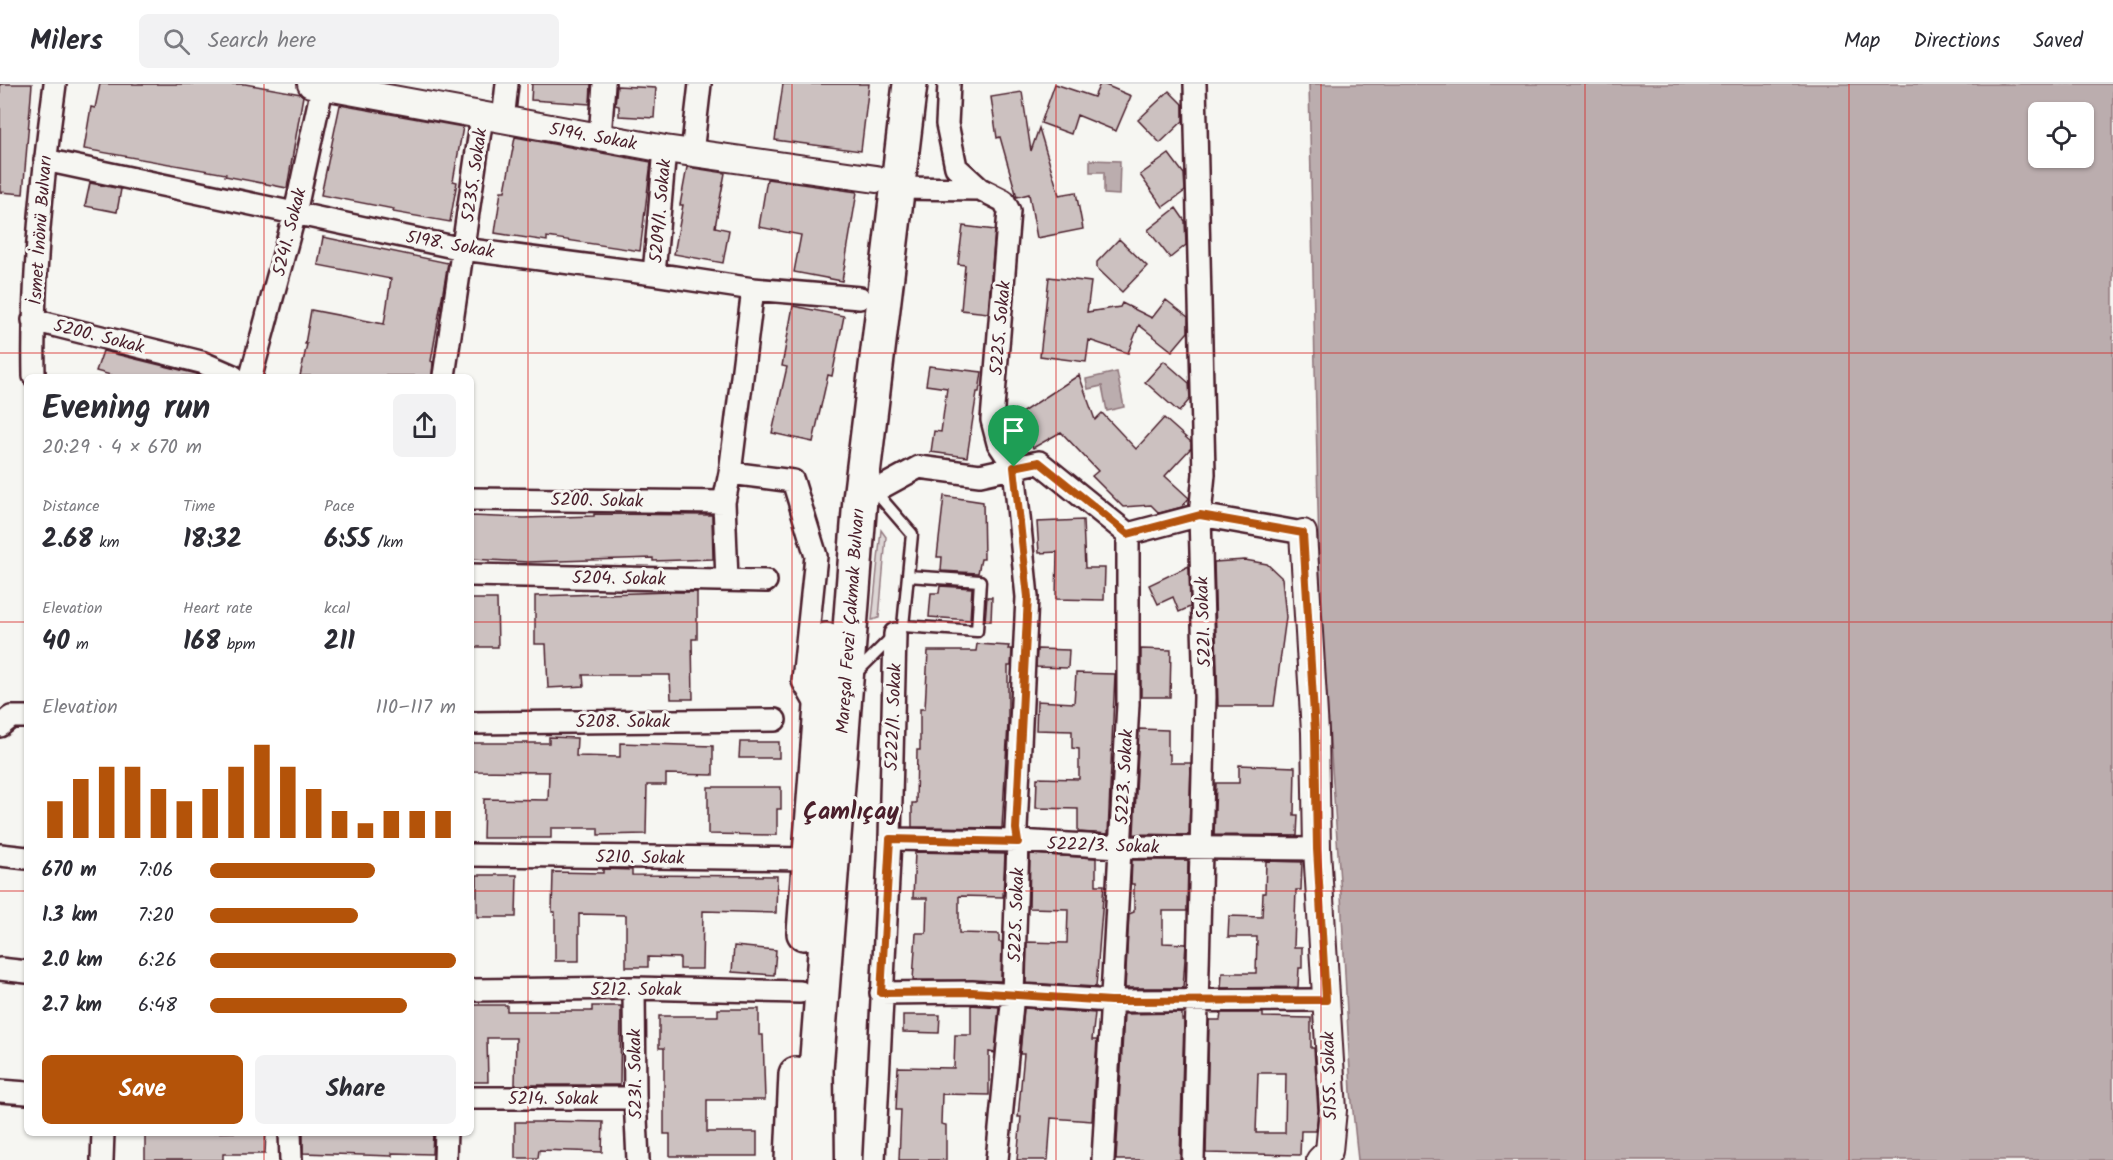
<!DOCTYPE html>
<meta charset="utf-8">
<style>
body{margin:0;font-family:Kalam,sans-serif;background:#f2f2f3;color:#2b2b33;height:100vh;display:flex;flex-direction:column;font-size:22px;white-space:nowrap}
*{box-sizing:border-box;margin:0}
p{font-size:20px;color:#7c7c81}
.icon{flex:none;width:33px;height:33px;fill:none;stroke:currentColor;stroke-width:2;stroke-linecap:round;stroke-linejoin:round}
.map{position:relative;flex:1;overflow:hidden}
.details{position:absolute;left:24px;top:290px;width:450px;height:762px;display:flex;flex-direction:column;background:#fff;border-radius:9px;box-shadow:0 2px 4px #0004}
.details>*{flex:none}
.fabs{position:absolute;left:2028px;top:18px;display:grid;gap:12px}
.fabs a{display:grid;place-items:center;width:66px;height:66px;border-radius:9px;background:#fff;box-shadow:0 2px 4px #0004;font-size:30px}
.pin{position:absolute;display:grid;place-items:center;width:51px;height:51px;color:#fff;margin:-62px -26px;border-radius:50% 50% 50% 0;rotate:-45deg;box-shadow:0 0 6px #0007}
.pin .icon{rotate:45deg}
.round{display:grid;place-items:center;flex:none;width:63px;height:63px;border-radius:9px;background:#f2f2f3}
.overview{display:flex;align-items:center;justify-content:space-between;height:102px;padding:0 18px}
h1{font-size:33px;font-weight:700;line-height:45px}
.figures{display:grid;grid-template-columns:repeat(3,1fr);gap:9px;height:102px;padding:6px 18px}
.figures div{display:grid;align-content:center}
.figures b{font-size:26px;font-weight:700}
.figures small{font-size:16px;font-weight:400}
.figures p{font-size:16px}
.chart{height:168px;padding:12px 18px}
.chart p{display:flex;justify-content:space-between}
.chart svg{width:100%;height:108px;margin-top:6px;stroke:#b45309;stroke-width:6}
.cta{display:flex;gap:12px;margin-top:auto;padding:12px 18px}
.cta a{flex:1;height:69px;border-radius:9px;background:#b45309;color:#fff;font-size:24px;font-weight:700;line-height:69px;text-align:center}
.cta a+a{background:#f2f2f3;color:#2b2b33}
ul{padding:0 18px;list-style:none;font-size:20px}
li{display:grid;grid-template-columns:96px 72px 1fr;align-items:center;height:45px}
li i{height:15px;border-radius:8px;background:#b45309}
header{display:flex;align-items:center;gap:36px;box-sizing:border-box;height:84px;padding:0 30px;background:#fff;border-bottom:2px solid #e1e1e2}
header strong{font-size:28px}
nav{display:flex;gap:33px;margin-inline-start:auto;font-size:21px}
.search{width:420px;height:54px;background:#f2f2f3;display:flex;align-items:center;gap:15px;box-sizing:border-box;padding:0 21px;border-radius:9px;color:#7c7c81;font-size:22px}
.map>svg:first-child{display:block}
.green{fill:#ddd6d5;stroke:#947a80;stroke-width:1.5}
.water{fill:#bbadae;stroke:#8e747a;stroke-width:1.5;fill-rule:evenodd}
.building{fill:#ccc1c0;stroke:#4a1f2b;stroke-width:1.5;fill-rule:evenodd}
.lines{fill:none;stroke-linecap:round;stroke-linejoin:round}
.service-casing{stroke:#4a1f2b;stroke-width:15}
.minor-casing{stroke:#4a1f2b;stroke-width:26}
.tertiary-casing{stroke:#4a1f2b;stroke-width:30}
.trunk-casing{stroke:#4a1f2b;stroke-width:38}
.service{stroke:#f6f6f2;stroke-width:10}
.minor{stroke:#f6f6f2;stroke-width:21}
.tertiary{stroke:#f6f6f2;stroke-width:26}
.trunk{stroke:#f6f6f2;stroke-width:33}
.route-casing{stroke:#fff;stroke-width:12}
.route{stroke:#b45309;stroke-width:8}
.grid{fill:none;stroke:#d62828;stroke-width:1.5;stroke-opacity:0.55}
.labels{text-anchor:middle;stroke-width:6;stroke-linejoin:round;paint-order:stroke}
.street-label{font-size:18px;fill:#4a1f2b;stroke:#f6f6f2}
.district-label{font-size:24px;font-weight:bold;fill:#4a1f2b;stroke:#f6f6f2}
</style>
<header>
<strong>Milers</strong>
<div class="search"><svg class="icon" aria-label="search" viewBox="0 0 24 24"><circle cx="10" cy="10" r="6"/><path d="M15 15l6 6"/></svg>Search here</div>
<nav><a>Map</a><a>Directions</a><a>Saved</a></nav>
</header>
<div class="map">
<svg width="2113" height="1076" viewBox="0 0 2113 1076">
<rect width="100%" height="100%" fill="#f6f6f2"/>
<filter id="ink" filterUnits="userSpaceOnUse"><feTurbulence type="fractalNoise" baseFrequency=".0167" numOctaves="2"/><feDisplacementMap in="SourceGraphic" scale="12" xChannelSelector="R" yChannelSelector="G"/><feConvolveMatrix kernelMatrix="1 2 1 2 8 2 1 2 1" color-interpolation-filters="sRGB"/></filter>
<g filter="url(#ink)">
<path class="green" d="M881,446L886,453L879,534L872,536Z"/>
<path class="water" d="M1309,0H2113V1076H1358L1351,1008L1341,811L1320,517ZM2084,28V74H2038V28Z
M1090,76L1120,77L1119,111L1104,110V88H1090Z
M1117,288L1124,323L1107,327L1102,302L1088,305L1086,295Z"/>
<path class="building" d="M0,0H32L23,110L0,108Z
M100,0H245L301,10L303,12L287,104L225,92L226,90L84,65L91,23L95,24Z
M532,0H591L590,20L531,16Z
M783,0H869L861,67L775,56Z
M1055,0L1094,13L1100,0H1103L1131,12L1116,47L1077,31L1071,50L1041,39Z
M617,2L656,4L654,34L619,32V22L615,21Z
M1169,7L1183,21V37L1160,59L1138,36Z
M1022,8L1031,67L1039,44L1059,111L1076,108L1083,145L1037,154L1029,110L1017,113L1000,53L997,54L991,13Z
M340,21L463,43L453,97L457,98L450,138L393,128L394,125L321,111Z
M515,53L651,78L640,167L547,153V157L495,149L501,107H505Z
M1169,70L1184,90L1185,107L1163,123L1140,91Z
M687,83L725,89L715,143L729,146L723,179L674,170L683,121H680Z
M767,95L857,108L842,197L794,188L801,151L759,143Z
M90,99L121,105L117,128L85,122Z
M1176,124L1185,137L1186,161L1170,174L1148,146Z
M963,142L995,146L988,229L961,226L965,181L958,180Z
M323,153L448,179L431,277L433,278L432,292H300L307,260H305L311,226L384,240L391,195L318,181Z
M1119,155L1147,182L1122,208L1097,184V178Z
M1049,193L1091,198L1087,228L1120,223L1122,219L1152,234L1166,216L1188,233V248L1172,267L1139,241L1128,269L1089,256L1086,278L1040,272Z
M793,222L844,232L832,292L828,291L813,358L772,349L787,283L782,282Z
M103,267L197,290L202,292H114L96,287Z
M1164,277L1189,299L1190,315L1179,328L1145,298Z
M929,282L982,288L979,308H977L967,373L931,368L934,347L941,348L947,304L926,301Z
M1079,291L1095,336L1102,329L1136,365L1164,334L1191,358V364L1165,392L1189,414L1182,423L1159,429L1151,421L1123,423L1092,392L1098,387L1061,348L1033,364L1018,331Z
M944,412L983,418L984,475H981L978,489L941,487L942,473H937Z
M594,430L712,431L713,475L653,477V474L528,478L471,475V432L524,434L594,432Z
M1083,436L1085,484H1105L1104,516L1056,515L1057,468L1039,469L1037,438Z
M1245,476L1267,480L1282,494L1286,533L1274,622H1218L1214,478Z
M1189,482L1190,523L1179,528L1173,513L1158,520L1149,501Z
M940,502L972,504L970,536L929,533L931,509H939Z
M671,508H697V555H692L693,615H671L670,591H583L584,602L548,604L546,560H535V512Z
M987,513H992L991,537H985Z
M471,515H497L498,563H471Z
M977,560L1009,562L1008,565H1012L1011,582H1008V640L1002,744L912,743V719H916L917,666H920V625H925L928,567H976Z
M1037,565L1069,566L1068,584L1036,583Z
M1141,565L1171,566L1170,613H1141Z
M1076,589L1115,590L1108,750L1078,748V725L1036,724L1037,694L1079,695V665L1072,664V647L1036,646L1037,617L1074,619Z
M1139,645L1168,646V670H1170V679H1191L1189,751L1134,750Z
M549,653L577,654L576,672L620,673V659L713,662V691L666,690V701H647L646,750L598,751V744H551V754H483L484,715L548,716L549,688L471,687V659H549Z
M740,658H779V674H739Z
M1239,681L1295,683L1294,731H1298L1297,752L1214,751L1216,699H1239Z
M708,703H781V725H777V751L708,750Z
M915,768L1005,770L1003,813L959,812V849L999,850V858H1002L1001,897L913,896L916,849H926L927,814H913Z
M1030,770L1096,774V801H1104L1096,903L1026,899L1027,858L1067,859L1068,825L1029,824Z
M1132,776H1188L1187,827H1163V859L1186,860L1183,904H1125L1129,830L1134,828V800H1131Z
M1266,777L1302,778L1301,806H1296L1294,863H1302V884H1299L1298,903L1221,904L1222,889H1256L1257,853H1228L1229,832L1262,833L1263,809H1265Z
M603,785L632,786V791L777,792L776,829L703,827L702,885H680V874L648,873V883H626V831L579,830V877H555V828H552L553,788L603,789Z
M477,791H517L516,833H477Z
M734,862L776,866L774,891L732,888Z
M471,921H507V927H592V922H621L620,1001H515L516,954H487L488,998H471Z
M971,921L999,923L995,969L989,968V1011L942,1010L941,1040L946,1041V1076H899L901,1026H896L898,983L954,984L955,951H971Z
M1024,924L1095,929L1092,956H1097L1092,1037L1051,1034L1048,1076H1017L1021,1033H1018L1024,970H1020Z
M718,925H759V951H763L765,1016H707V1048H757V1072H670V1050H664V964H659V932H718Z
M1182,929V936H1184L1180,1076H1116L1124,930Z
M1221,929H1263V933L1311,934V964H1314L1318,1026L1316,1047H1301L1300,1071L1206,1069L1209,936H1220ZM1258,989H1286L1285,1049H1256Z
M903,931H940L939,949L903,948Z
M544,1037L603,1038L602,1068L539,1066L538,1074H515V1038H544Z
M266,1048L265,1070H223V1076H145V1049Z
M303,1048H433L432,1070L392,1069V1072L303,1069Z"/>
<g class="lines">
<defs>
<path id="service" d="M903,542L977,547L980,497L908,492
M854,591L903,542L912,450L873,405"/>
<path id="minor" d="M949,0L947,40L956,83L980,105L1004,117L1009,127L992,336L998,359L1014,383L1027,513L1016,745L1018,757L1013,910L997,1076
M503,36L507,0
M600,53L604,0
M692,69L700,0
M45,76L463,165L654,190L753,205L860,214
M896,104L980,105
M654,190L665,65
M33,236L201,278L233,292
M34,292C32,195 42,97 55,0
M251,292L295,129L323,0
M444,292L482,33
M730,389L793,397L816,472L803,597L820,627
M875,407L919,383L980,391L1039,378L1128,450
M471,415L724,418
M1128,450L1200,431L1303,449
M471,491L766,497
M727,496L724,418L730,389L753,205
M471,639L775,636
M0,642L11,633H27
M890,755L1018,757L1120,763L1317,765
M0,771L27,774
M471,771L809,775
M0,885L27,888
M634,904L635,1014L638,1076
M471,906L634,904L800,908
M881,909L972,908L1111,917L1325,916
M0,1007L27,1009
M471,1014H635
M290,1048L291,1076
M102,1076L103,1048
M445,1076L446,1048
M874,1076L890,755L895,550
M1103,1076L1128,620V450
M1193,1076L1205,613L1200,431L1204,390L1195,0"/>
<path id="tertiary" d="M311,0L665,65L876,95
M1303,449L1315,648L1317,765L1333,1026L1329,1067L1320,1076"/>
<path id="trunk" d="M804,849L826,556
M792,1076L796,990
M817,1076L816,986L860,415L910,0"/>
</defs>
<use href="#service" class="service-casing"/>
<use href="#minor" class="minor-casing"/>
<use href="#tertiary" class="tertiary-casing"/>
<use href="#trunk" class="trunk-casing"/>
<use href="#service" class="service"/>
<use href="#minor" class="minor"/>
<use href="#tertiary" class="tertiary"/>
<use href="#trunk" class="trunk"/>
</g>
</g>
<g class="lines" filter="url(#ink)">
<defs>
<path id="route" d="M1039,378L1128,450L1200,431L1303,449L1315,648L1317,765L1326,916L1111,917L972,908L881,909L890,755L1018,758L1016,745L1028,513L1014,383Z"/>
</defs>
<use href="#route" class="route-casing"/>
<use href="#route" class="route"/>
</g>
<path class="grid" d="M264,0V292M528,0V1076M792,0V1076M1056,0V1076M1321,0V1076M1585,0V1076M1849,0V1076M0,269H2113M0,538H27M471,538H2113M0,807H27M471,807H2113M264,1048V1076"/>
<g class="labels">
<g class="street-label">
<text transform="translate(593 52) rotate(10)" y="6">5194. Sokak</text>
<text transform="translate(474 91) rotate(-82)" y="6">5235. Sokak</text>
<text transform="translate(660 127) rotate(-85)" y="6">5209/1. Sokak</text>
<text transform="translate(40 146) rotate(-86)" y="6">İsmet İnönü Bulvarı</text>
<text transform="translate(289 148) rotate(-76)" y="6">5241. Sokak</text>
<text transform="translate(450 160) rotate(10)" y="6">5198. Sokak</text>
<text transform="translate(1000 244) rotate(-85)" y="6">5225. Sokak</text>
<text transform="translate(99 252) rotate(14)" y="6">5200. Sokak</text>
<text transform="translate(597 416) rotate(1)" y="6">5200. Sokak</text>
<text transform="translate(619 494) rotate(1)" y="6">5204. Sokak</text>
<text transform="translate(850 537) rotate(-86)" y="6">Mareşal Fevzi Çakmak Bulvarı</text>
<text transform="translate(1203 538) rotate(-92)" y="6">5221. Sokak</text>
<text transform="translate(893 633) rotate(-88)" y="6">5222/1. Sokak</text>
<text x="623" y="643">5208. Sokak</text>
<text transform="translate(1124 693) rotate(-87)" y="6">5223. Sokak</text>
<text transform="translate(1103 761) rotate(2)" y="6">5222/3. Sokak</text>
<text transform="translate(640 773) rotate(1)" y="6">5210. Sokak</text>
<text transform="translate(1016 831) rotate(-88)" y="6">5225. Sokak</text>
<text x="636" y="911">5212. Sokak</text>
<text transform="translate(635 990) rotate(-91)" y="6">5231. Sokak</text>
<text transform="translate(1329 992) rotate(-92)" y="6">5155. Sokak</text>
<text x="553" y="1020">5214. Sokak</text>
</g>
<g class="district-label">
<text x="851" y="735">Çamlıçay</text>
</g>
</g>
</svg>
<div class="fabs">
<a><svg class="icon" aria-label="locate" viewBox="0 0 24 24"><circle cx="12" cy="12" r="6"/><path d="M12 2v4M12 18v4M2 12h4M18 12h4"/></svg></a>
</div>
<div class="pin" style="left:1014px;top:383px;background:#1e9e55"><svg class="icon" aria-label="arrive" viewBox="0 0 24 24"><path d="M6 21V4h12l-3 4 3 4H6"/></svg></div>
<section class="details">
<div class="overview"><div><h1>Evening run</h1><p>20:29 · 4 × 670 m</p></div><a class="round"><svg class="icon" aria-label="share" viewBox="0 0 24 24"><path d="M12 15V3M7 8l5-5 5 5M5 13v7h14v-7"/></svg></a></div>
<div class="figures">
<div><p>Distance</p><b>2.68<small> km</small></b></div>
<div><p>Time</p><b>18:32</b></div>
<div><p>Pace</p><b>6:55<small> /km</small></b></div>
</div>
<div class="figures">
<div><p>Elevation</p><b>40<small> m</small></b></div>
<div><p>Heart rate</p><b>168<small> bpm</small></b></div>
<div><p>kcal</p><b>211</b></div>
</div>
<div class="chart"><p><span>Elevation</span>110–117 m</p>
<svg viewBox="0 0 160 44" preserveAspectRatio="none"><path d="M5 44V29M15 44V20M25 44V15M35 44V15M45 44V24M55 44V29M65 44V24M75 44V15M85 44V6M95 44V15M105 44V24M115 44V33M125 44V38M135 44V33M145 44V33M155 44V33"/></svg>
</div>
<ul>
<li><b>670 m</b>7:06<i style="width:67%"></i></li>
<li><b>1.3 km</b>7:20<i style="width:60%"></i></li>
<li><b>2.0 km</b>6:26<i style="width:100%"></i></li>
<li><b>2.7 km</b>6:48<i style="width:80%"></i></li>
</ul>
<div class="cta"><a>Save</a><a>Share</a></div>
</section>
</div>
